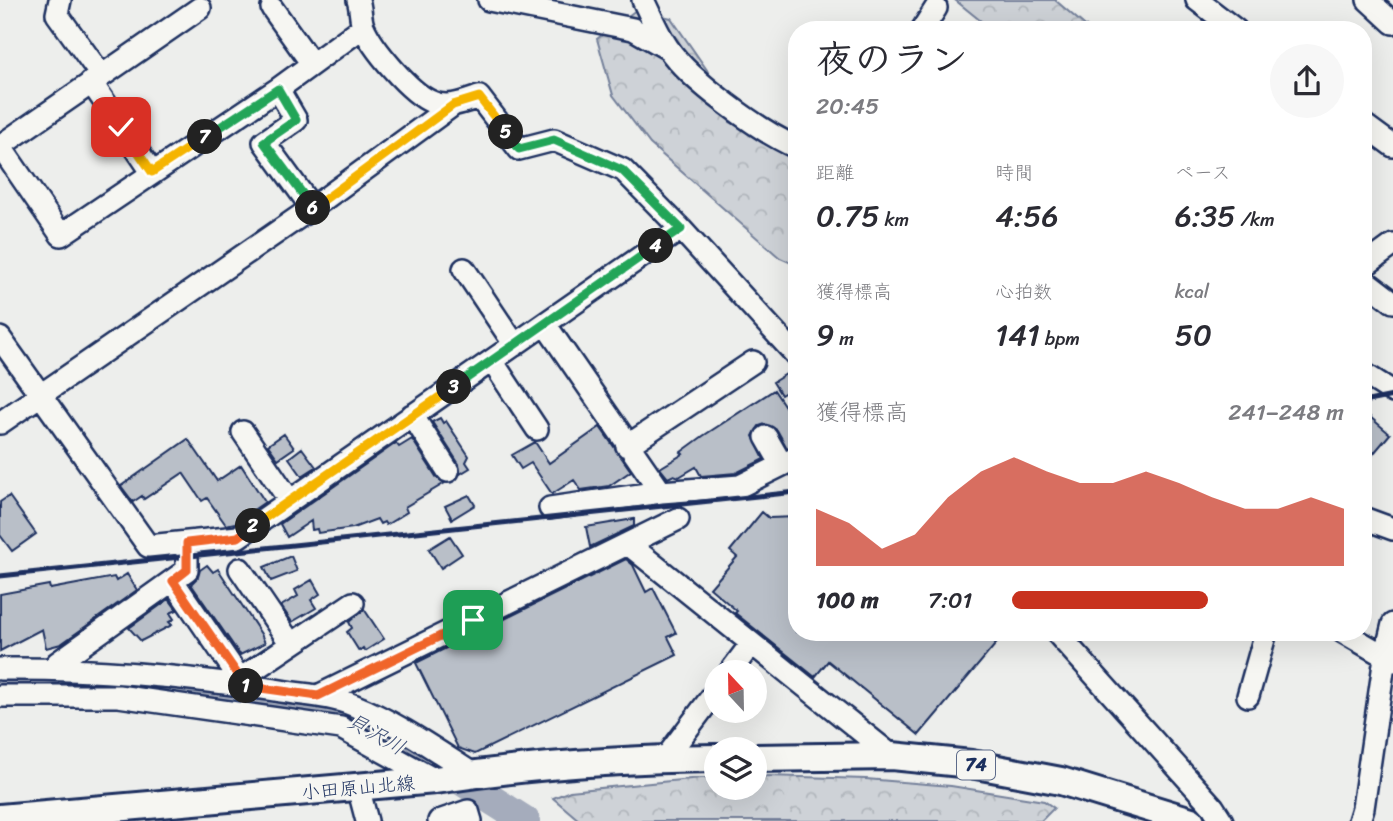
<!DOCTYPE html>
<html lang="ja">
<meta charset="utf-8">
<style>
body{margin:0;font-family:Sriracha,"Klee One",sans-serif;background:#f7f7f7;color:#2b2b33;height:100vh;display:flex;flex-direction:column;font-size:26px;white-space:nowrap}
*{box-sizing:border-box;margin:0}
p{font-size:23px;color:#7c7c81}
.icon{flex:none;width:38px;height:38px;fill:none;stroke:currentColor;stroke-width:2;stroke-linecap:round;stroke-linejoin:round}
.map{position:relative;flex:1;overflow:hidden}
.drawer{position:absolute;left:788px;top:21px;width:584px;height:620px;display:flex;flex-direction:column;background:#fff;border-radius:28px;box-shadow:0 7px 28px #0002}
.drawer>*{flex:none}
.needle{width:46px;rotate:338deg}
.buttons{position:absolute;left:704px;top:660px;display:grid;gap:14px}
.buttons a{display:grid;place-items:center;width:63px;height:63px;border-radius:50%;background:#fff;box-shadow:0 7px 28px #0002;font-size:35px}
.pin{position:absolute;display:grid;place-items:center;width:60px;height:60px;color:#fff;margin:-30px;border-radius:14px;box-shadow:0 4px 10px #0006}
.km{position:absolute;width:35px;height:35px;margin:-18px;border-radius:50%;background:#222;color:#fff;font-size:19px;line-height:35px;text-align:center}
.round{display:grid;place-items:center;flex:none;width:74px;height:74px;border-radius:37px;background:#f7f7f7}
.headline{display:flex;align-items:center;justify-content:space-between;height:119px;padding:0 28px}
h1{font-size:38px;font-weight:600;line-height:52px}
.stats{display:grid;grid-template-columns:repeat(3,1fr);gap:10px;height:119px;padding:7px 28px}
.stats div{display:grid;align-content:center}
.stats b{font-size:30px;font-weight:600}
.stats small{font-size:19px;font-weight:400}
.stats p{font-size:19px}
.chart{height:196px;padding:14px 28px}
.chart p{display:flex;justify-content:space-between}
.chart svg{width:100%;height:126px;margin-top:7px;fill:#c8321e;opacity:.7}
ul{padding:0 28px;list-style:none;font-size:23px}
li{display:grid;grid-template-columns:112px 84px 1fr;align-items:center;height:52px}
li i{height:18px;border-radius:9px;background:#c8321e}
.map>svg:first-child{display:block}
.forest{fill:url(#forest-crowns);stroke:#74809a;stroke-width:2}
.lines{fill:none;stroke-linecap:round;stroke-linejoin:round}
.river{stroke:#a5acbc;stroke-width:30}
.building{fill:#b9bfc8;stroke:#1b2f5e;stroke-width:2}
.minor-casing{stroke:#1b2f5e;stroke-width:26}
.major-casing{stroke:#1b2f5e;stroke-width:32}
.minor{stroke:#f6f6f2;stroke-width:21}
.major{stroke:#f6f6f2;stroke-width:26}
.rail{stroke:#1b2f5e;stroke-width:5}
.split-1-casing{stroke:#fff;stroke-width:14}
.split-2-casing{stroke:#fff;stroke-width:14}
.split-3-casing{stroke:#fff;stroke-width:14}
.split-4-casing{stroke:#fff;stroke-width:14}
.split-5-casing{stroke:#fff;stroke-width:14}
.split-6-casing{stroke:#fff;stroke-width:14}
.split-7-casing{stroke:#fff;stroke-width:14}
.split-8-casing{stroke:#fff;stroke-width:14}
.split-1{stroke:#f0652b;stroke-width:9}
.split-2{stroke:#f0652b;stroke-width:9}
.split-3{stroke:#f5b400;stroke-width:9}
.split-4{stroke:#22a559;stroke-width:9}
.split-5{stroke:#22a559;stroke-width:9}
.split-6{stroke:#f5b400;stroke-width:9}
.split-7{stroke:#22a559;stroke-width:9}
.split-8{stroke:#f5b400;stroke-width:9}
.labels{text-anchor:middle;stroke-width:5;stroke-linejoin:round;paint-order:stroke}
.shield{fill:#f6f6f2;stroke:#5d6b8a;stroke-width:2}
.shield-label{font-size:18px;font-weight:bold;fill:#1b2f5e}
.street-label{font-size:19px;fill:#1b2f5e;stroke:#f6f6f2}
.water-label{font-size:21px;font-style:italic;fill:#44547a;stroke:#f6f6f2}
</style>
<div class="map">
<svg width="1393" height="821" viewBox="0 0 1393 821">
<defs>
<pattern id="forest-crowns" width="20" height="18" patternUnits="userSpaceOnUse" patternTransform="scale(1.75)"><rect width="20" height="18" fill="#ced2d7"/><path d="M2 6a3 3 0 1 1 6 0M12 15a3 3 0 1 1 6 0" fill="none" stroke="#b0b5bb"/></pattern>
</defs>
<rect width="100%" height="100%" fill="#edeeec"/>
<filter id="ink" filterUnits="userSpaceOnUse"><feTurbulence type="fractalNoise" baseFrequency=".0143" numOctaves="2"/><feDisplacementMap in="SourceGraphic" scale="14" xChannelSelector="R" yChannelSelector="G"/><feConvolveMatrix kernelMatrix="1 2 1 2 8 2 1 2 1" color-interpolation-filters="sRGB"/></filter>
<g filter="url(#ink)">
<path class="forest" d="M955,0H1055L1090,30H992Z
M636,10L671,18L707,70L730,122L796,155V265L780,258L650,144L613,95L597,39Z
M768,776L866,779L951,786L1044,801L1054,808L1041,821H580L553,798L570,791L701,778H716V788H754V777Z"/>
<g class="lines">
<path class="river" d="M0,681L107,682L347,715L453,775L525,821"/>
</g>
<path class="building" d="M796,368V386L781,395L773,382Z
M774,390L796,423V445L787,448L777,430L765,424L759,426L753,436L764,459L736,473L701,476L696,467L679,477L674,475L668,478L660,468L683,454L681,452L703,436Z
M1363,411L1390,434L1363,466Z
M440,418L443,423L446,421L469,456L466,462L470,468L460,474L459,464L432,422Z
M600,427L631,471L609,486L581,490L574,480L552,494L531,463L521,469L512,455L535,442L549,463Z
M284,434L294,448L278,459L268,445Z
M188,439L217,481L241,465L265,502L235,523L226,525L207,498L202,501L183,473L144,499L142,496L133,502L121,486Z
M412,439L437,478L445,483L405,507L407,512L386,525L384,522L380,524L377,519L353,528L318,533L317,529L312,530L311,521L287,537L280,524L396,443L399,447Z
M302,448L316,467L302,476L289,458Z
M469,495L475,505L452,519L445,506Z
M9,496L36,534L12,551L0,535V502Z
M762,512L769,518L796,517V632H1006L919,735L828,661L815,677L735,613L737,611L710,588L737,557L730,551Z
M634,519V526L590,547L586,527Z
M450,536L462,554L441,568L429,549Z
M291,556L297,571L271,581L264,567Z
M626,559L633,565L646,592L653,588L676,633L668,637L677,655L475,754L458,748L416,663Z
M207,565L213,572L218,569L261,634L265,643L240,655L191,584L198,577L200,570Z
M127,574L137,590L61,644L46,648L42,629L0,651V594L49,585L50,589L114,577L116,581Z
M312,580L320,594L311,600L316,608L292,622L281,606L298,596L295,590Z
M169,599L177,610L170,613L174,619L169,622L172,625L141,641L129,628Z
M364,609L384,639L365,651L363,648L359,651L347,632L352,628L349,622Z"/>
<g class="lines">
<defs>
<path id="minor" d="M60,0L57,14L101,75
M358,0C361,8 360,18 363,26C372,48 410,93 432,102C447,109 464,102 479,97L519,149L554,140L623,170L681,229L796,355
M489,0L633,29L668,49
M643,0C651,16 658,34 668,48C689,80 761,132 796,147
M1197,0L1236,30
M1368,0L1393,23
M272,8L312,64
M922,30L936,8
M91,82L152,172
M278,89L296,120L264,142L312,208
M1363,124L1393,146
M0,146L61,235L278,89L363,27
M0,146L200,8
M1363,267L1393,245
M464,269L515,345
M1363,279L1393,302
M545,324L661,492
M0,338L148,546L238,537L681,229
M492,361L537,429
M1363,373L1393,392
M412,415L448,471
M0,423L312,208L453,105
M243,432L290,501
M766,437L782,465
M627,446L753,362
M550,508L661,492L740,486L796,458
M1363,518L1393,529
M628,544L892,756
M240,569L291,644
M173,581L240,679V685
M1056,632L1213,807L1222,821
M1343,632L1393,661
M56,668L57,663L187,570V543
M0,669C92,668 184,676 275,690C301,695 329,695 353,705C396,722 434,749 473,774
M730,672L751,644
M240,679L353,603
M0,696H118L341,728L435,780
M318,696L678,519
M1248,696L1266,632
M665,759L716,691
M358,787L367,821
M439,821L468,811L471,821
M1359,821L1363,808L1385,657L1393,624"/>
<path id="major" d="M754,758L892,756L971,764L1061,781L1191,821
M0,818L435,780C524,766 625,759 716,758"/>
</defs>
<use href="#minor" class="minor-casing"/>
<use href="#major" class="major-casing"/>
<use href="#minor" class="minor"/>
<use href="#major" class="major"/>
<path class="rail" d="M1363,402L1393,396
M0,576L796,492"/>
</g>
</g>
<g class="lines" filter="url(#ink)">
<defs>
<path id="split-1" d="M246,686L318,696L473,620"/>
<path id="split-2" d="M246,686L240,685V678L173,581L187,570V543L238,537L253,526"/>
<path id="split-3" d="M253,526L454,387"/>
<path id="split-4" d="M454,387L656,246"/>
<path id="split-5" d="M506,132L519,149L554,140L622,170L681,229L656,246"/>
<path id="split-6" d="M313,208L453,105L479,97L506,132"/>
<path id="split-7" d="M205,137L278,89L296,120L264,142L313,208"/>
<path id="split-8" d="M121,127L152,172L205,137"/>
</defs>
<use href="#split-1" class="split-1-casing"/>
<use href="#split-2" class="split-2-casing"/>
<use href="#split-3" class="split-3-casing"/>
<use href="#split-4" class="split-4-casing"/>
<use href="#split-5" class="split-5-casing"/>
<use href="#split-6" class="split-6-casing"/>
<use href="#split-7" class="split-7-casing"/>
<use href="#split-8" class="split-8-casing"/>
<use href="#split-1" class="split-1"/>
<use href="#split-2" class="split-2"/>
<use href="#split-3" class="split-3"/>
<use href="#split-4" class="split-4"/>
<use href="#split-5" class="split-5"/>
<use href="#split-6" class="split-6"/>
<use href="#split-7" class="split-7"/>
<use href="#split-8" class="split-8"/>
</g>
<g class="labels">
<rect class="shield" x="957" y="750.5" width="38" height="29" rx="5"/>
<g class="shield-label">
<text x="976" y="771">74</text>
</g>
<g class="street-label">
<text transform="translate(358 787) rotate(-5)" y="7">小田原山北線</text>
</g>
<g class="water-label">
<text transform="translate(376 734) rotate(29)" y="7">貝沢川</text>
</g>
</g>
</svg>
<div class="buttons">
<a><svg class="needle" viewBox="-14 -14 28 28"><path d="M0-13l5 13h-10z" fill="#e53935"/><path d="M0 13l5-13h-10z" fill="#7c7c81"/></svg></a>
<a><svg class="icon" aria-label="layers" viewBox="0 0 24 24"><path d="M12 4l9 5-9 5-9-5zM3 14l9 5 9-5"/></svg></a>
</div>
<div class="pin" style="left:473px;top:620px;background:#1e9e55"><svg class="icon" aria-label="arrive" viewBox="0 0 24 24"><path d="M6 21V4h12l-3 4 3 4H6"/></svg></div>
<div class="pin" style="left:121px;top:127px;background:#d93025"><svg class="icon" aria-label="check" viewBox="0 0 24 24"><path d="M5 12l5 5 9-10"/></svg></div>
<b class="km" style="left:246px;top:686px">1</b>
<b class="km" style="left:253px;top:526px">2</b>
<b class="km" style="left:454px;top:387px">3</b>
<b class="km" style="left:656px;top:246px">4</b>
<b class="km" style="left:506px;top:132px">5</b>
<b class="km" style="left:313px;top:208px">6</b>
<b class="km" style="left:205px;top:137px">7</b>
<section class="drawer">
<div class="headline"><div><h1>夜のラン</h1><p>20:45</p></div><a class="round"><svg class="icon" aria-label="share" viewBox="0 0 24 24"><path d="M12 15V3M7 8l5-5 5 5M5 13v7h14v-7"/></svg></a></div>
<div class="stats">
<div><p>距離</p><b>0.75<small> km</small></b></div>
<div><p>時間</p><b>4:56</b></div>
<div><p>ペース</p><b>6:35<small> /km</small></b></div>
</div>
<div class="stats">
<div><p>獲得標高</p><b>9<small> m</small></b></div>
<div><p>心拍数</p><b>141<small> bpm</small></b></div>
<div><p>kcal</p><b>50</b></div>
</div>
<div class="chart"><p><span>獲得標高</span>241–248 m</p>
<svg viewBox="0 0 160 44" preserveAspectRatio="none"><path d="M0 44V24L10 29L20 38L30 33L40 20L50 11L60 6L70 11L80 15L90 15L100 11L110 15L120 20L130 24L140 24L150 20L160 24V44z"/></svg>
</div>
<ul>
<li><b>100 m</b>7:01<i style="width:59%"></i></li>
</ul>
</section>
</div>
